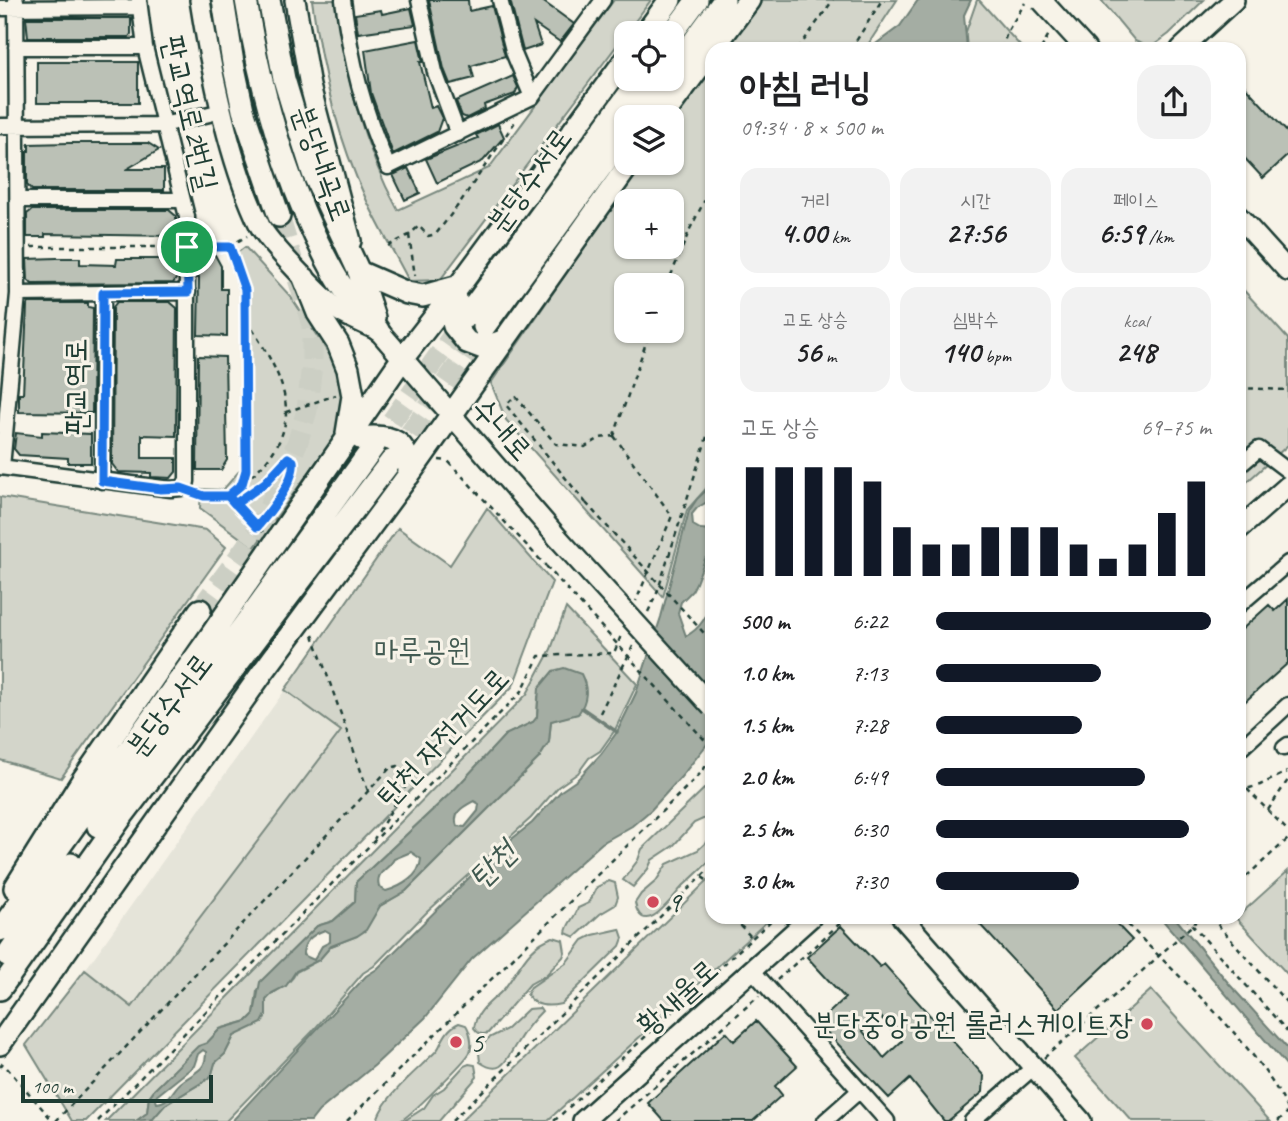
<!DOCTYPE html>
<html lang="ko">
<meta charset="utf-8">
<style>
body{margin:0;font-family:Caveat,"Poor Story",sans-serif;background:#f2f2f2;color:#202124;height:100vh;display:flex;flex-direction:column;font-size:26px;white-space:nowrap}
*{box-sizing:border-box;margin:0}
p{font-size:23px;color:#757577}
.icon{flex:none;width:38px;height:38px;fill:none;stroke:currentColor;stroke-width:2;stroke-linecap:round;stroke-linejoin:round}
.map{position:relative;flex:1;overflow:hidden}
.drawer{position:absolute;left:705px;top:42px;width:541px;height:882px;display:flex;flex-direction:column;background:#fff;border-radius:21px;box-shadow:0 2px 5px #0004}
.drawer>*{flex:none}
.fabs{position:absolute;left:614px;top:21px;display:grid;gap:14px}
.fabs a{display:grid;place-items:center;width:70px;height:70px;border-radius:14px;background:#fff;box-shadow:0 2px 5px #0004;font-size:35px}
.scale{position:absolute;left:21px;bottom:18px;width:192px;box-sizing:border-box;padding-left:7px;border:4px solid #1f3d34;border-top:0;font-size:19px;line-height:24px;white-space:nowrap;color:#1f3d34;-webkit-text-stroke:5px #f7f3e8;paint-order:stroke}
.pin{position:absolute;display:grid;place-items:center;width:60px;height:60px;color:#fff;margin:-30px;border:4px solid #fff;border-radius:50%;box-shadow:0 2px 7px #0007}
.round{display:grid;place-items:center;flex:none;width:74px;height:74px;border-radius:21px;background:#f2f2f2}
.overview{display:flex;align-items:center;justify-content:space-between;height:119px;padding:0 35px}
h1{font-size:38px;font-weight:700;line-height:52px}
.figures{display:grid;grid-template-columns:repeat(3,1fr);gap:10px;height:119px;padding:7px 35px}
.figures div{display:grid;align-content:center;border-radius:18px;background:#f2f2f2;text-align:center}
.figures b{font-size:30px;font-weight:700}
.figures small{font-size:19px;font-weight:400}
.figures p{font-size:19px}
.chart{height:196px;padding:14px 35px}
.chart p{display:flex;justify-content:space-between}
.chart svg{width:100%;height:126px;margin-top:7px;stroke:#111827;stroke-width:6}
ul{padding:0 35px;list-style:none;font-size:23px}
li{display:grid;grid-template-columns:112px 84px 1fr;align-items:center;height:52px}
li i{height:18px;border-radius:9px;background:#111827}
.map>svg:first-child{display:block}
.built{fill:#e5e4d9}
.green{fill:#d3d5ca;stroke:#79897f;stroke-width:2;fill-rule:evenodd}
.water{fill:#a4ada3;stroke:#6f8077;stroke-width:2;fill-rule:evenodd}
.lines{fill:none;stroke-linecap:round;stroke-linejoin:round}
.stream{stroke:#6f8077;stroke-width:3.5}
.building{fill:#bbc1b6;stroke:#1f3d34;stroke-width:2;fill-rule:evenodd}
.highway-tunnel{stroke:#cccfc4;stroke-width:21;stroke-dasharray:21 10;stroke-linecap:butt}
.minor-casing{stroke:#1f3d34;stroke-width:19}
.major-casing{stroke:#1f3d34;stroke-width:24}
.highway-casing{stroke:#1f3d34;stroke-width:26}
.path{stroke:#1f3d34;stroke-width:2.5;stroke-dasharray:5 5;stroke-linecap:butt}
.minor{stroke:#f7f3e8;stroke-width:14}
.major{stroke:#f7f3e8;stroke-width:19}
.highway{stroke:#f7f3e8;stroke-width:21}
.major-bridge-casing{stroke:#1f3d34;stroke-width:24;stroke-linecap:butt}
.path-bridge{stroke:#1f3d34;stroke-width:2.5;stroke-dasharray:5 5;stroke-linecap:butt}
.major-bridge{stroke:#f7f3e8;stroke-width:19}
.route-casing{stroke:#fff;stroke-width:14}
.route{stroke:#1a73e8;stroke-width:9}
.poi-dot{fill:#d1495b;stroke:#f7f3e8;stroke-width:2.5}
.labels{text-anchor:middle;stroke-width:6;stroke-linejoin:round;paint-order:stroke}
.street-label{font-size:30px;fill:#1f3d34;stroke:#f7f3e8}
.park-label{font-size:30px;fill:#435b52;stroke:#f7f3e8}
.poi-label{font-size:30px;fill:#1f3d34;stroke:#f7f3e8;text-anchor:start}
.water-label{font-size:32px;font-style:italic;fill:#405950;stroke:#f7f3e8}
</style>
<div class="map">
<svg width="1288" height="1121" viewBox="0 0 1288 1121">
<rect width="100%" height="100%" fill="#f7f3e8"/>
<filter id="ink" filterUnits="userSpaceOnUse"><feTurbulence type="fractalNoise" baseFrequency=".0143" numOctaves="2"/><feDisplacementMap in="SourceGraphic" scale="14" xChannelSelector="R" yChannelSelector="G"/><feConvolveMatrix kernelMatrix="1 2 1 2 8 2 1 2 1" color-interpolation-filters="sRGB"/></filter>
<g filter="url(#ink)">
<path class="built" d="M285,690L341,730L131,1007L85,970Z"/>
<path class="green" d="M312,0H335C345,74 362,144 398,210L489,168L614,0H651L440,280L409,281C395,254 379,227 366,199C337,137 321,68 312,0Z
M761,0H897L865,49H724Z
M977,0H979L1023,49H960Z
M1101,0H1204L1169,34L1150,48L1135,41Z
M712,64V482L687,510L663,597L506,420L491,383L642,163H672V119ZM626,201H672V247H626ZM626,285H672V331H626Z
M245,247L291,297L341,372L344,382L341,428L254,548L200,508L201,489L223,490L241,469V294L229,259Z
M1239,285L1288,339V445L1239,489Z
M0,497L206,530L226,547L61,778L0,760Z
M487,508L552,582L513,686L86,1121H72L26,1045L85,970L132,1007L341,731L285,690L398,528L450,565Z
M566,608L637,684L615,730L600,751L589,758L578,773L558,787L531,818L427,912L374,966L363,973L312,1032L226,1121H150L165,1105L211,1077L215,1063L225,1054L234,1036L266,1015V1000C275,989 290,986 296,972L319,960L331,946L357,936L380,906L406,891L539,758L549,742L551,721L578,713L538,697L537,717L533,722L505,735L456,788L356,882L355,901L333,921L317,926L257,991L254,1014L247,1021L220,1029L207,1043L154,1090L149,1097L147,1113L136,1121H106L527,694L551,649Z
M708,785H712V815L694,823L673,846L652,860L648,869L633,887L623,880L638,860L642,849Z
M712,837V858C703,868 693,877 683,886C673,896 643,941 635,903L641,894L656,881L667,864L698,850Z
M1288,871V975L1236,918Z
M712,876V917H772L547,1121H461Z
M609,881L615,883L618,897L615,905L600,914L575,937L566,933C567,923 575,918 578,908L589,903L597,887Z
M620,929L623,938L620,946L561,1004C548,1007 534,1007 527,994L531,987L566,963L583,940L593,935Z
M553,937L563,940L565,952L563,957L546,975L530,984L488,1033C481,1035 478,1034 474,1028C476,1010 493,1001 504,989C519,970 528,945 553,937Z
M1151,990L1270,1121H1132L1075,1058Z
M540,1008L542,1011C532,1021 524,1031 517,1043C507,1057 503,1078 480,1062L479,1053L487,1039L507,1029L528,1009Z
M459,1023L466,1025C470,1031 473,1044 470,1052C467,1060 408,1118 400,1121C394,1121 384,1121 377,1121C381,1102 410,1076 424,1063C428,1058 436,1053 439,1047C444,1037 448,1028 459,1023Z
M469,1064L475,1065L477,1077L439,1121H404L424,1108L433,1095L444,1088L464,1066Z"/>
<path class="water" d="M918,0H971L964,15L967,49H869L900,26Z
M712,485V499L697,508L692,514L693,525L700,529L712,530V570L705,559L696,583L692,591L681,602L678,613L686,636C700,629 709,614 712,599V738L681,777L651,810L632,826L602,843L472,959L425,1018L375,1065L319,1111L311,1121H232L366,976L377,969L494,853L532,823L561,791L577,780L601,754L617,732L636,693L661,617L689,511L697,499Z
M564,668L581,674C588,688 588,700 578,714L551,721L549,742L539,758L406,891L380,906L366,930L357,936L331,946L319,960L296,971L286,986L272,993L266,1000V1015L262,1023L234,1036L225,1054L215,1063L211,1077L165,1105L153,1119L136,1121L147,1113L149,1097L154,1090L198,1046L207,1043L220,1029L247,1021L254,1014L260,982L317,926L333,921L355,902L356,882L456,788L505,735L533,722L537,717L539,688L553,671ZM474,801L479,804L478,811L465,827L457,826C452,812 463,807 474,801ZM411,852L421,859C420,876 401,887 386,891L379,887C375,871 388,871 394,859ZM325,930L330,933V942L322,946L314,960L303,955C303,941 313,934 325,930ZM203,1050L206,1052C206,1071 196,1071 183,1081C172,1088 172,1101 157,1103L155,1097L194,1066L198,1054Z
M1160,917H1174L1177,920L1230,985L1288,1049V1067Z"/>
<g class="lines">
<path class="stream" d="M582,708L617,732"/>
</g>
<path class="building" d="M429,0H468L469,11L492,6L505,56L471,66L474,78L450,84L444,69Z
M510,0H541L574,24L560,42L534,24L541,45L523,51Z
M411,8L415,25L358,33L355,14L381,10L382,14Z
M26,18H131V34L129,37H28Z
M418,40L423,62H420L431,108L436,106L442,118L437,132L393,154L371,93L365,50Z
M37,62H138V103H37Z
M513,76L518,87L515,94L484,105L485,109L467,118L462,116L456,101Z
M1239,80L1288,133V155L1263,178L1239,152Z
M498,124L504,137L483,161L437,183L426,159L478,138L476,135Z
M69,143H148L159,150L127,169H164V190H32L27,185V151H29V144Z
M408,168L420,193L405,200L393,175Z
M32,210H169L176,216V236L45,234V237H27V214Z
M197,254L215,255L221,266V289H227V336L198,335L199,278H197Z
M57,258H80V264L116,265L117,259H177L176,279L173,283L32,284L28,280L27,259Z
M117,302H170L177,308L176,436L142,435V458H176V472L171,478L151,477V473L118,472L112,464L113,307Z
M29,303H88V307L93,308L92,413L19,412V394H23L27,306Z
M198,356L225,357L227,460L221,470H197Z
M42,432L91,434V463H68V458L19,455L14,449L16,433L42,436Z
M1288,599V663L1239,707V632L1269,605L1275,611Z
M973,917H1110L1132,940L1058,1009Z
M841,926L880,967L884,964L984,1076L983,1092L948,1121H944L910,1079L889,1098L818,1023L845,998L807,957ZM879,1015L902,1041L884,1058L862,1030Z
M756,1021L797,1066L775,1086L782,1095L753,1121H664L648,1103L726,1032L734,1041Z"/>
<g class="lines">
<path class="highway-tunnel" d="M374,446L466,317
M392,459L482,331
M200,610L261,526L298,441L307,410L312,364V325L279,216"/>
<defs>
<path id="minor" d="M343,0C351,63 363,109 388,167L532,97L603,0
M419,0L435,72L458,134
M500,0L514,54L532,97
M0,8L140,7
M16,47H145
M0,126L163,125L222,111
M19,200H183
M18,294L188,292
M1239,466L1259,449L1288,471
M0,467L171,489L181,488L187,482V217L145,47L139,0
M2,467L18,294L16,0
M102,481L103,293
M1239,605L1288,563
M1284,748L1288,745
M1239,750L1288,705
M752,970L887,1121
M825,1121L860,1090
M972,1121L1034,1067"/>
<path id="major" d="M200,0C211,70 229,163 260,226C270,244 326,303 344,314C355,320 367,325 378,330L558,538
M295,0L310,86L351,241
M1075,37L1086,49
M1181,49L1234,0
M1239,217L1288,271
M1239,529L1288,486
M902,917L1081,1121
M583,1121L811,917"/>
<path id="highway" d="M223,0L233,63L243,110L279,216
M246,0C261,94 288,191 335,275C346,295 363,312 378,330
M269,0L284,79L303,142L313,173L359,272L374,318
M646,33L670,0
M672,34L697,0
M672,71L724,0
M638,117L666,79
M662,117L749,0
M359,272L407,293L423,296L459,286
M304,278L318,313L338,344L348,369L353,396L347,433
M456,298L451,315L454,326L467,342L483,348L503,341
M466,317L640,79
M484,327L626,133
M360,438C392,434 409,441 409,475
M98,826L374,446
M15,888L82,781L200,610
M0,930L205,644L402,359L459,286L626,59
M7,955L71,864
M0,989L123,815L391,461
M0,1044L260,676L413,469L630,163"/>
</defs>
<use href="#minor" class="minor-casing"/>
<use href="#major" class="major-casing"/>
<use href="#highway" class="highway-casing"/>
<path class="path" d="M798,49L833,0
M851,49L882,0
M1002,49L1007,32L1025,3
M1041,49L1049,34
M409,235L415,276
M388,246L409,235L419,226L428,236L436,234L459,204L517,119
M31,247H175
M199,247L230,246L247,236
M667,285L690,229L712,186
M1239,388L1288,390
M286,412L336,395
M614,436L672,516L636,601
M614,436L650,331
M439,460L448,461L546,566
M244,482C313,427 285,379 245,318
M194,492L204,496H227L263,532
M227,496L242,484L246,470L245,290L230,246
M586,503L506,405L515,396L556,444L585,447L600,438L614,436
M235,504L265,483L288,458L293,461C296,480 269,513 257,527
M648,612L657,593L712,421
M313,635L368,791
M600,713L634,644
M1247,789L1288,831
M1239,791L1260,785L1287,772
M1268,810L1288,780
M702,877L712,884
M1239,883L1288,839
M748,917L741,926L753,939
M1121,917C1178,979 1249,1034 1288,1109
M1185,917L1288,1032
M1211,917L1288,1004
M777,980L847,917
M1044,1058L1150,964
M0,1067L6,1059
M7,1068L53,1121
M56,1121L390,768L398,766L411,777L374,839
M98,1121L522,691L539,656L614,653L622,633
M347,1121L702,772L712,756
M452,1121L712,866
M554,1121L775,917
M615,1121L759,996
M1278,1121L1288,1112"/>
<use href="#minor" class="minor"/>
<use href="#major" class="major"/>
<use href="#highway" class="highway"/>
<defs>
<path id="major-bridge" d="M1041,0L1075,37
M558,538L712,707"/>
</defs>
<use href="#major-bridge" class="major-bridge-casing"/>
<path class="path-bridge" d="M586,503L712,642
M546,566L712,748
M1150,964L1201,917"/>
<use href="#major-bridge" class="major-bridge"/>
</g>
</g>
<g class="lines" filter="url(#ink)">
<defs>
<path id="route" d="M187,247L188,292L103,293L102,481L161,489L181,488L204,496H228L235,504L265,483L288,458L293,461C296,480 269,513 257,527L228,496L242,484L246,470L245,290L230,247H187"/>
</defs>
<use href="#route" class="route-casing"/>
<use href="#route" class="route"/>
</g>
<g class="poi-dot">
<circle cx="653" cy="902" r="7"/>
<circle cx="1147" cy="1024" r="7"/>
<circle cx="456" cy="1042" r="7"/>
</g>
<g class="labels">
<g class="street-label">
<text transform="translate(190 113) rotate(77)" y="10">판교역로2번길</text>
<text transform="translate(322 163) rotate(70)" y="10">분당내곡로</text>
<text transform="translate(529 180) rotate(-54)" y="10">분당수서로</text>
<text transform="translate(76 387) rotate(-90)" y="10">판교역로</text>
<text transform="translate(502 429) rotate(48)" y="10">수내로</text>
<text transform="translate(169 705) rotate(-53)" y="10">분당수서로</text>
<text transform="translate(443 737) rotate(-47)" y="10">탄천 자전거도로</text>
<text transform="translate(677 997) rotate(-42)" y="10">황새울로</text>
</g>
<g class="park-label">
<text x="422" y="660">마루공원</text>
</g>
<g class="poi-label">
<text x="667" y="912">9</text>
<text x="1133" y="1034" text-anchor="end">분당중앙공원 롤러스케이트장</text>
<text x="470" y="1052">5</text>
</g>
<g class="water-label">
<text transform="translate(492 864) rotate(-45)" y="11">탄천</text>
</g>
</g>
</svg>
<div class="fabs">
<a><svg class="icon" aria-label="locate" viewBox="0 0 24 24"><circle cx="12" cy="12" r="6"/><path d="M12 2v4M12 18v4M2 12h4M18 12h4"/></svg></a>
<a><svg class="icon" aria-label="layers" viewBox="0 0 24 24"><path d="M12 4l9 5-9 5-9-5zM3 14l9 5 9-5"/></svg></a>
<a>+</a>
<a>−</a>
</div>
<div class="scale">100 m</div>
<div class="pin" style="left:187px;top:247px;background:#1e9e55"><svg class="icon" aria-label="arrive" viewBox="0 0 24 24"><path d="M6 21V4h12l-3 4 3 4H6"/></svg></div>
<section class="drawer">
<div class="overview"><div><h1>아침 러닝</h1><p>09:34 · 8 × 500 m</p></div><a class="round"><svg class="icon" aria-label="share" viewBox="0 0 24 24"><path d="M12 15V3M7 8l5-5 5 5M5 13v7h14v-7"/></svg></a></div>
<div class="figures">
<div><p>거리</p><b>4.00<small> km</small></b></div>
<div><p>시간</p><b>27:56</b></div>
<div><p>페이스</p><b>6:59<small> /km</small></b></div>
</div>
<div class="figures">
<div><p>고도 상승</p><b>56<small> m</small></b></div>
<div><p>심박수</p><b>140<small> bpm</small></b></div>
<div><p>kcal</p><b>248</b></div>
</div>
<div class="chart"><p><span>고도 상승</span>69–75 m</p>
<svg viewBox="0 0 160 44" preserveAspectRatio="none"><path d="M5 44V6M15 44V6M25 44V6M35 44V6M45 44V11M55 44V27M65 44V33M75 44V33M85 44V27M95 44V27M105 44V27M115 44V33M125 44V38M135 44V33M145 44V22M155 44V11"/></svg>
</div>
<ul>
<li><b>500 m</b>6:22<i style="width:100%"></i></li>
<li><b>1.0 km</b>7:13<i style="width:60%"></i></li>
<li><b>1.5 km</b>7:28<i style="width:53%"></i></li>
<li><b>2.0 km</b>6:49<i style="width:76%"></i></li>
<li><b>2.5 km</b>6:30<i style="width:92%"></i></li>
<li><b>3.0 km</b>7:30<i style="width:52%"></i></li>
</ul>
</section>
</div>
